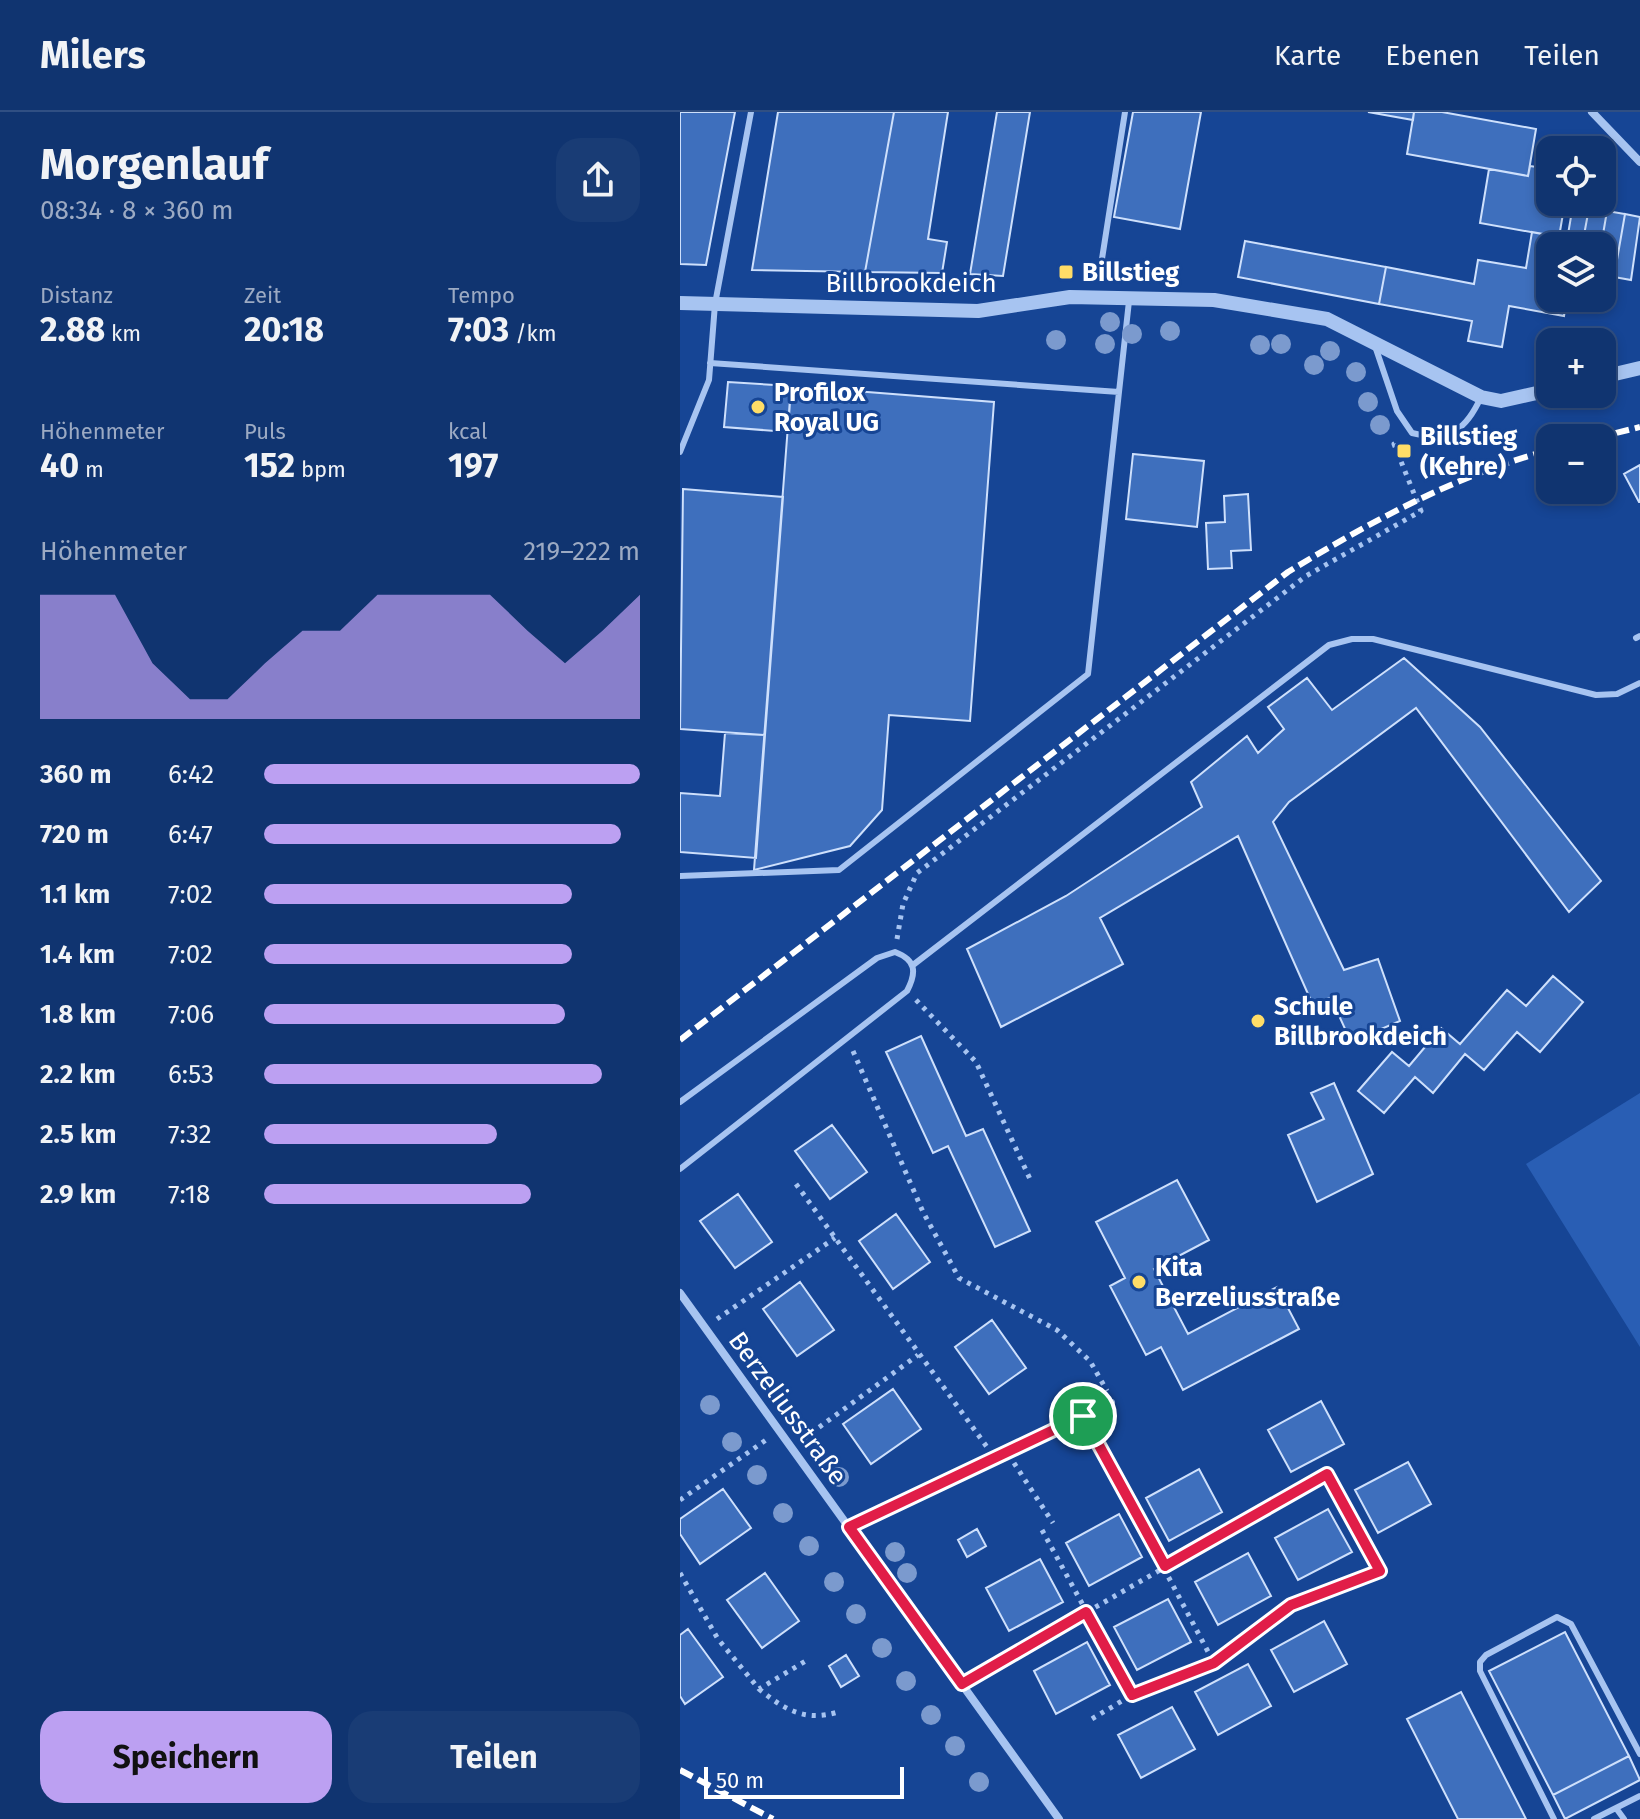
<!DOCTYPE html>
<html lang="de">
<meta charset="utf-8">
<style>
body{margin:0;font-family:"Fira Sans",sans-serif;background:#193c75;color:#f1f3f6;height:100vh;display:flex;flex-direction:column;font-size:30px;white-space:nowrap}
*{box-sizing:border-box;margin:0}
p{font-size:26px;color:#9caac3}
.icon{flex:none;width:44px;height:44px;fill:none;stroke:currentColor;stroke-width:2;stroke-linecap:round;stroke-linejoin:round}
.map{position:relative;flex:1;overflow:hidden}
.details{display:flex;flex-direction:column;background:#103470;width:680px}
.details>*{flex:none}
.buttons{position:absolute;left:856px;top:24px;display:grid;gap:16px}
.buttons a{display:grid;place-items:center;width:80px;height:80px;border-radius:16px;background:#103470;box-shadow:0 4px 12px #0003,0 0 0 2px #304f83;font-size:40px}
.scale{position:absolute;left:24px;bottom:20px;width:200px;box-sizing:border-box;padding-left:8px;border:4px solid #fff;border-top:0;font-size:22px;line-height:28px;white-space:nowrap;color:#fff;-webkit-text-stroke:6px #164595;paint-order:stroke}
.pin{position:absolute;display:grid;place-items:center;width:68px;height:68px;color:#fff;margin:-34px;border:4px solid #fff;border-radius:50%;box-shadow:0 2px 8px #0007}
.round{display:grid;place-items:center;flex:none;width:84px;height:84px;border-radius:24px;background:#193c75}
.headline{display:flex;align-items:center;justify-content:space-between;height:136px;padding:0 40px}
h1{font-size:44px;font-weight:700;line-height:60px}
.stats{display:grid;grid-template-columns:repeat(3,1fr);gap:12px;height:136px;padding:8px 40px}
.stats div{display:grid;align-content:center}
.stats b{font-size:34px;font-weight:700}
.stats small{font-size:22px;font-weight:400}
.stats p{font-size:22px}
.chart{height:224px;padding:16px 40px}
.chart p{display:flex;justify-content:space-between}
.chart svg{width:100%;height:144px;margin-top:8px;fill:#bca0f2;opacity:.7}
.button{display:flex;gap:16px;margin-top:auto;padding:16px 40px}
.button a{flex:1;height:92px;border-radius:24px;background:#bca0f2;color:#111;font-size:32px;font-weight:700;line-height:92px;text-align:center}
.button a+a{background:#193c75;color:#f1f3f6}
ul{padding:0 40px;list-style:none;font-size:26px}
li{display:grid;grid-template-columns:128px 96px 1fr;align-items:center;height:60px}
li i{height:20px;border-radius:10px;background:#bca0f2}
header{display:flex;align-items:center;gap:48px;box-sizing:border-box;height:112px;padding:0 40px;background:#103470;border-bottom:2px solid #304f83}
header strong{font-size:38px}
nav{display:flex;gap:44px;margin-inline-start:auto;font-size:28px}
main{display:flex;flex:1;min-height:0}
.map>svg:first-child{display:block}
.green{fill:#295eb4}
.building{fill:#3e6fbd;stroke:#cee0fc;stroke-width:2}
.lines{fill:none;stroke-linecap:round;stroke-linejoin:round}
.path{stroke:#a7c4f1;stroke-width:5;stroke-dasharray:4 6;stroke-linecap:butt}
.service{stroke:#a7c4f1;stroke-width:6}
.minor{stroke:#a7c4f1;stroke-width:8}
.tertiary{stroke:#a7c4f1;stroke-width:14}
.rail{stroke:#fff;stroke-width:6;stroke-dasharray:14 6;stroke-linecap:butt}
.tree{fill:#7b9ace}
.route-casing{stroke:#fff;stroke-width:16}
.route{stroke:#e11d48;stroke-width:10}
.poi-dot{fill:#ffdd67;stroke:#164595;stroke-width:3}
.labels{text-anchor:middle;stroke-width:6;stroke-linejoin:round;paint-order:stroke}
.poi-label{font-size:26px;font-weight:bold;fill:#fff;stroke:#164595;text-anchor:start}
.street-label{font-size:26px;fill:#fff;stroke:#164595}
</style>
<header>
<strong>Milers</strong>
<nav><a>Karte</a><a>Ebenen</a><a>Teilen</a></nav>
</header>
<main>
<section class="details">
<div class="headline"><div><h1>Morgenlauf</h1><p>08:34 · 8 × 360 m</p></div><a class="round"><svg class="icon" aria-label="share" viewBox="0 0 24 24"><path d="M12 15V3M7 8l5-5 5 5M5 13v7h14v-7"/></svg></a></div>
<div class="stats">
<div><p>Distanz</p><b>2.88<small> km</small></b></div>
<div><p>Zeit</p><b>20:18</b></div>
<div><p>Tempo</p><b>7:03<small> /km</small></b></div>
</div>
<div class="stats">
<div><p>Höhenmeter</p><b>40<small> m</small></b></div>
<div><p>Puls</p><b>152<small> bpm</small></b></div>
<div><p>kcal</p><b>197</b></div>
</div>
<div class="chart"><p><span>Höhenmeter</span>219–222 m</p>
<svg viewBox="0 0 160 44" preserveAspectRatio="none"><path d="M0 44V6L10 6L20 6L30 27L40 38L50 38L60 27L70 17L80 17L90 6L100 6L110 6L120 6L130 17L140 27L150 17L160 6V44z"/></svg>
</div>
<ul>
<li><b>360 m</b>6:42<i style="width:100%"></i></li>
<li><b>720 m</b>6:47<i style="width:95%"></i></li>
<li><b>1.1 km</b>7:02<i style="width:82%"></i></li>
<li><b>1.4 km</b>7:02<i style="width:82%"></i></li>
<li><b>1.8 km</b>7:06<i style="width:80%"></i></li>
<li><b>2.2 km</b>6:53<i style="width:90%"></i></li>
<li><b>2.5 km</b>7:32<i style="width:62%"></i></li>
<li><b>2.9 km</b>7:18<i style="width:71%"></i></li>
</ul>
<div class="button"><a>Speichern</a><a>Teilen</a></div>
</section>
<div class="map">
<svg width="960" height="1707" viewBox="0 0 960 1707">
<rect width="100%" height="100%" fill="#164595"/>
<path class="green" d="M960,981V1235L846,1052Z"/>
<path class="building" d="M0,0H55L26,153L0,152Z
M98,0H214L185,160L72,158Z
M214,0H268L248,127L267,130L262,161L185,160Z
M317,0H350L323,164L290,162Z
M453,0H521L500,117L434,105Z
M688,0H734L733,8Z
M734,0H762L856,17L848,64L727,42Z
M850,54L870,57V90H885L879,125L800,111L809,57L848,64Z
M893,93L909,96L902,134H886Z
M909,96L927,99L921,134H902Z
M927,99L945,102L934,165L922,163L921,134Z
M945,102L960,105L951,168L934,165Z
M852,120L887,126L886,134H870V186H887L884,204L829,194L822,235L788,229L792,209L699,192L706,155L794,172L798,148L846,156Z
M565,129L706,155L699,192L558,165Z
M48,270L111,274L108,320L44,315Z
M111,274L314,290L290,609L209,603L202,698L170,734L74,758Z
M453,342L524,349L517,415L446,407Z
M960,353V390H959L944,362Z
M3,377L103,385L85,623L0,617Z
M568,382L571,438L551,439L552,456L528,457L526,411L545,410L544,384Z
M724,546L800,615L921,769L889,800L736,596L609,690L593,710L664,858L698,847L720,909L671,930L651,886L632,891L558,724L420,806L443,852L321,915L287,837L386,784L522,695L511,670L567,624L578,641L604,617L588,595L627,566L652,598Z
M45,621L85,623L76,746L0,740V681L40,684Z
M873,864L903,890L860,940L837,920L804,958L785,942L753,981L735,965L704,1001L678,979L712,940L729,954L761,916L780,932L827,878L846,894Z
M241,924L286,1024L303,1017L350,1119L315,1135L268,1034L253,1041L206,940Z
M654,971L693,1062L637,1090L608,1023L644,1007L631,981Z
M152,1013L187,1060L150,1087L115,1039Z
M497,1068L529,1128L474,1157L508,1222L597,1175L619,1217L503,1278L481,1235L466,1243L430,1174L445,1166L416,1110Z
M58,1082L92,1130L55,1156L20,1109Z
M216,1102L250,1150L213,1177L179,1129Z
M120,1170L154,1218L117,1244L83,1197Z
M312,1208L346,1256L309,1282L275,1235Z
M213,1277L241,1317L191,1352L163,1312Z
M641,1289L664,1332L611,1360L588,1318Z
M728,1350L751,1392L698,1421L675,1378Z
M519,1357L542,1400L489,1429L466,1386Z
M43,1377L71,1416L20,1452L0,1422V1407Z
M648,1397L672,1440L618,1468L595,1426Z
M439,1402L462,1445L409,1474L386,1431Z
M297,1417L306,1434L287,1445L278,1428Z
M568,1441L591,1484L538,1513L515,1470Z
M360,1447L383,1490L329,1519L306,1476Z
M85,1461L119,1509L82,1536L47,1488Z
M488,1487L511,1530L457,1558L434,1515Z
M644,1509L667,1552L614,1580L591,1538Z
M8,1517L43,1565L5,1592L0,1584V1523Z
M885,1520L949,1644L873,1683L809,1559Z
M407,1530L430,1573L376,1602L354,1559Z
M166,1543L179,1564L161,1575L149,1554Z
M568,1552L591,1594L538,1623L515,1580Z
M781,1580L846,1707H778L727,1607Z
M492,1595L515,1637L461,1666L438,1623Z
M949,1644L960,1668L885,1707L873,1683Z"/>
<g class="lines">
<path class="path" d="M217,827L223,792L237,761L626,464L741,399L714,332L720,329
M236,888L296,950L350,1067
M173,939L243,1100L279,1166L377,1218L410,1249L427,1279
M116,1072L307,1335
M37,1207L155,1126
M409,1315L534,1551
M123,1327L238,1243
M334,1351L373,1411
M0,1388L86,1328
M362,1418L452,1583
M0,1461L38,1527L79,1577L129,1547
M294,1565L647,1362L700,1459L611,1493L534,1551L452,1583L410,1608
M79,1577C105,1598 125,1610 158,1600"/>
<path class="service" d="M419,166L445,0
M695,234L717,299L732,321C770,330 786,318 801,285
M30,251L439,280
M0,340L29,268L35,192L71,0
M956,526L960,524
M0,764L159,758L408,562L449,189
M233,853L649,533L672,527H693L916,583L937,582L960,571
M0,990L197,846L215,840C236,848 237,860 227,879L0,1057
M169,1415L432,1290
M936,1696L944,1707
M874,1707L800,1559V1550L806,1543L877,1505L891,1512L960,1642
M914,1707L960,1684"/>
<path class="minor" d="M912,0L960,50
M0,1181L379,1707"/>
<path class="tertiary" d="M0,191L298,199L390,185L534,188L647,207L801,285L821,289L870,278
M922,265L960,256"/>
<path class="rail" d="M916,326L960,315
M0,928L608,460C690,410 776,363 870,338
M0,1658L93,1707"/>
</g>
<g class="tree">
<circle cx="430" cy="210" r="10"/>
<circle cx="490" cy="219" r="10"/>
<circle cx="452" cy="222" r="10"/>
<circle cx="376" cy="228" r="10"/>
<circle cx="425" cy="232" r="10"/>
<circle cx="601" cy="232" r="10"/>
<circle cx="580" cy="233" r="10"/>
<circle cx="650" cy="239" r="10"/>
<circle cx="634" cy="253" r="10"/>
<circle cx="676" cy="260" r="10"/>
<circle cx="688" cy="290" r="10"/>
<circle cx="700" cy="313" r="10"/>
<circle cx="30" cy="1293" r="10"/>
<circle cx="52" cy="1330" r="10"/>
<circle cx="77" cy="1363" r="10"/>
<circle cx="159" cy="1365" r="10"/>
<circle cx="103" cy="1401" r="10"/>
<circle cx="129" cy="1434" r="10"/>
<circle cx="215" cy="1440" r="10"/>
<circle cx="227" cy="1461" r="10"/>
<circle cx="154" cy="1470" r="10"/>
<circle cx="176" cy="1502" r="10"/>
<circle cx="202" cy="1536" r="10"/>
<circle cx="226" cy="1569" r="10"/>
<circle cx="251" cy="1603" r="10"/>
<circle cx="275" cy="1634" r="10"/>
<circle cx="299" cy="1670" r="10"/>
</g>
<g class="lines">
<defs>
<path id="route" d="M403,1304L485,1454L647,1362L700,1459L611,1493L534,1551L452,1583L406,1500L282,1572L169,1415Z"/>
</defs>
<use href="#route" class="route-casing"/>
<use href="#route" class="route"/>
</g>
<g class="poi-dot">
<rect x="378" y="152" width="16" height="16" rx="4"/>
<circle cx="78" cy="295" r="8"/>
<rect x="716" y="331" width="16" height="16" rx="4"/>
<circle cx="578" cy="909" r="8"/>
<circle cx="459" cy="1170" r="8"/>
</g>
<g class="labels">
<g class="poi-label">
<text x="402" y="169">Billstieg</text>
<text x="94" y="289">Profilox<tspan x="94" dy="30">Royal UG</tspan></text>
<text x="740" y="333">Billstieg<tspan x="740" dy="30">(Kehre)</tspan></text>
<text x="594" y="903">Schule<tspan x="594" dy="30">Billbrookdeich</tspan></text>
<text x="475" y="1164">Kita<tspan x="475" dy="30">Berzeliusstraße</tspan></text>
</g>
<g class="street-label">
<text x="231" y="180">Billbrookdeich</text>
<text transform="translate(108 1296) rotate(54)" y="9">Berzeliusstraße</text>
</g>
</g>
</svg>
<div class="buttons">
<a><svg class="icon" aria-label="locate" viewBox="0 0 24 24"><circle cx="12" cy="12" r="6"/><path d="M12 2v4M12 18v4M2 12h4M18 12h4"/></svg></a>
<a><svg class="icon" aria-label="layers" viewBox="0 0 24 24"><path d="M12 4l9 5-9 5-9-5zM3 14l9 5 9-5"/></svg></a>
<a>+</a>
<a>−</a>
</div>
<div class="scale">50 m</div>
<div class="pin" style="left:403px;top:1304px;background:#1e9e55"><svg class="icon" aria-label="arrive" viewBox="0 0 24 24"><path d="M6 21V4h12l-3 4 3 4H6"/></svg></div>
</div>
</main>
